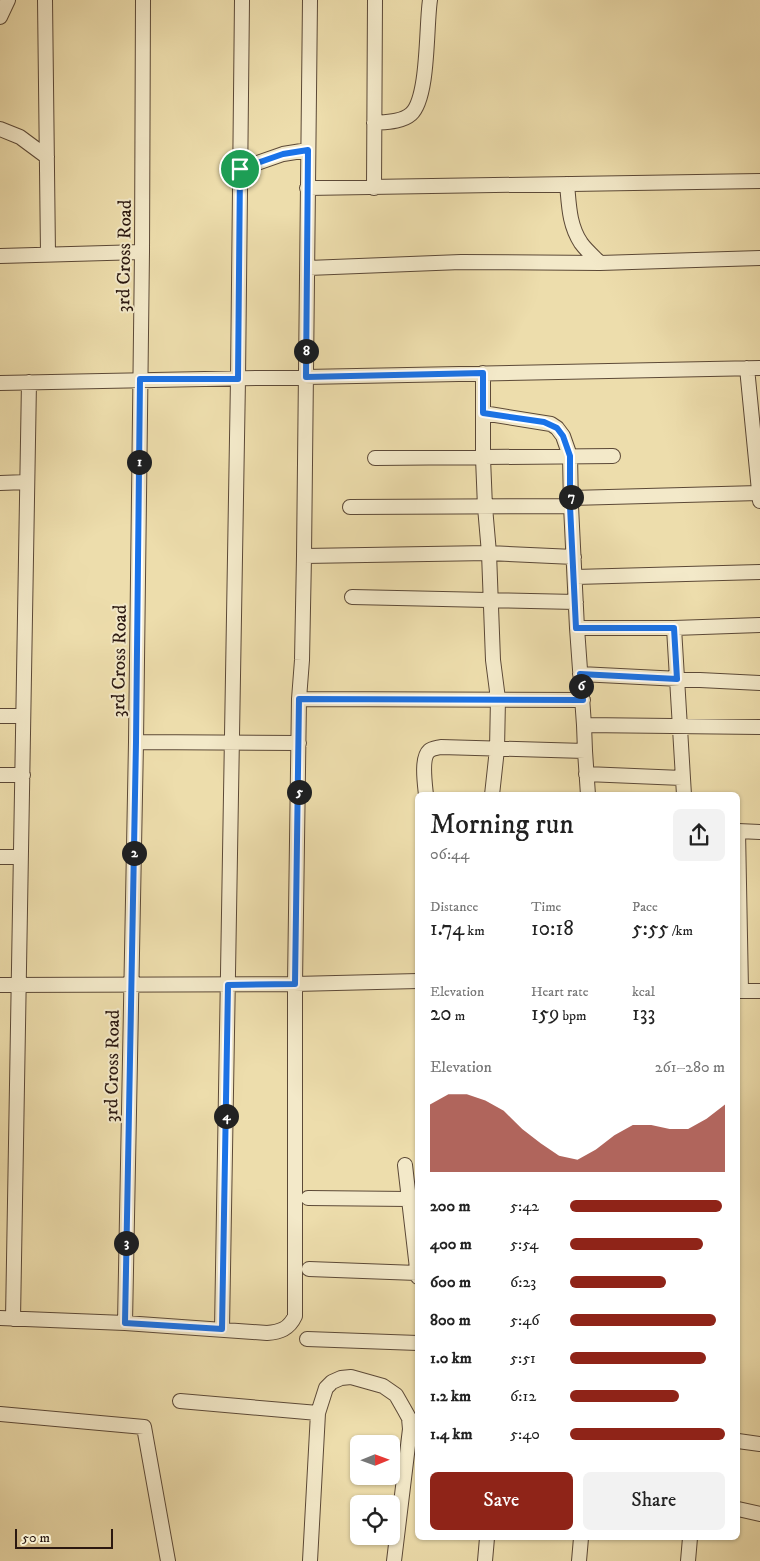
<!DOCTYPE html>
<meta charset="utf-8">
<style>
body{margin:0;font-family:"IM FELL DW Pica",serif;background:#f2f2f2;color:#222;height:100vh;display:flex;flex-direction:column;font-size:19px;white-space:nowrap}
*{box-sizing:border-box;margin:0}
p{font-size:16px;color:#767676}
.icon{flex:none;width:28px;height:28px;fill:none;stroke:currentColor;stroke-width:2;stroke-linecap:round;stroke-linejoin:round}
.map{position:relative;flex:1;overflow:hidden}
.sheet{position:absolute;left:415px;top:792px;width:325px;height:748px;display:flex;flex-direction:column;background:#fff;border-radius:8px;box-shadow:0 1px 4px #0004}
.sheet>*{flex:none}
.needle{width:32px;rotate:89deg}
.tools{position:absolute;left:350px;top:1435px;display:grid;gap:10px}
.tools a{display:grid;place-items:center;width:50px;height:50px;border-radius:8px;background:#fff;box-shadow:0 1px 4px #0004;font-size:25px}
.scale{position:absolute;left:15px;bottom:12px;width:98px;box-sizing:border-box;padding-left:5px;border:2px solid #2b1810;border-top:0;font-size:14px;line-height:18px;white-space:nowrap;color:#2b1810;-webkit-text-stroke:4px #f3e9c9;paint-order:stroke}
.pin{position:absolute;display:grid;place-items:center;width:42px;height:42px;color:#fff;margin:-21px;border:2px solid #fff;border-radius:50%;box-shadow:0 1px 5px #0007}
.km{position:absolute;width:25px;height:25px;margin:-12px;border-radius:50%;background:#222;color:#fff;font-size:14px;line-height:25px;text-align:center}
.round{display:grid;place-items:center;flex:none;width:52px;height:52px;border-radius:8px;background:#f2f2f2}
.summary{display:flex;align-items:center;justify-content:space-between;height:85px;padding:0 15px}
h1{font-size:28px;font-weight:600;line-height:38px}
.figures{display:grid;grid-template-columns:repeat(3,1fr);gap:8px;height:85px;padding:5px 15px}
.figures div{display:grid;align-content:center}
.figures b{font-size:21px;font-weight:600}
.figures small{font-size:14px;font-weight:400}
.figures p{font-size:14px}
.chart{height:140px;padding:10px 15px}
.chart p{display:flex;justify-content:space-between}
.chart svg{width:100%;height:90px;margin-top:5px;fill:#8f2418;opacity:.7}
.primary-button{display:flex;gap:10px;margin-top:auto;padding:10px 15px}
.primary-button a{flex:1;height:58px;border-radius:8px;background:#8f2418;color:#fff;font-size:20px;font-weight:600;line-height:58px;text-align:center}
.primary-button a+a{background:#f2f2f2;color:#222}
ul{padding:0 15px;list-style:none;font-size:16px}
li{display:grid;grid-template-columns:80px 60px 1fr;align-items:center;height:38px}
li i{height:12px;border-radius:6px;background:#8f2418}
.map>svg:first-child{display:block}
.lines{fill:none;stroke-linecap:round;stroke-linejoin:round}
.minor-casing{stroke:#5c4937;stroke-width:16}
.minor{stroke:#f3e9c9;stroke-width:14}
.route-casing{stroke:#fff;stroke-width:10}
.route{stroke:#1a73e8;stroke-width:6}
.labels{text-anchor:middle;stroke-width:4;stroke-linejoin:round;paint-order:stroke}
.street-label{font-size:19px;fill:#2b1810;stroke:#f3e9c9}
</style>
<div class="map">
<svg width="760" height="1561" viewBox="0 0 760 1561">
<rect width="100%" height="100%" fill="#edddac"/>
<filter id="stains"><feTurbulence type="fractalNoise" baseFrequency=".004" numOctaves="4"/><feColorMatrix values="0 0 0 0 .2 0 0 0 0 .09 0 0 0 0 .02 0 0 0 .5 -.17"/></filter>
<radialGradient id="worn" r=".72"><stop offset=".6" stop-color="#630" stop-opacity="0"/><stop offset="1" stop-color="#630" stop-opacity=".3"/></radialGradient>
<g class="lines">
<defs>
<path id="minor" d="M45,0L48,254
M0,17L8,0
M374,123C386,122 402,122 411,114C429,98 426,25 430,0
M0,129L20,137L47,157
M240,169L283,154L308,150
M567,184C569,205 569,225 581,243C586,250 594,257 600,263
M307,188L760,181
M374,188L375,0
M0,256L142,252
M308,268L461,262L600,263L760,258
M747,368L760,501
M483,373V458L485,507L489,553L493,660L498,699L497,749L492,795
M0,383L760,368
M483,413L551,424L557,428L563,436L570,456L571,506L577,628L584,725L585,751L588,795
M375,458L613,456
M0,483L27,482
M571,498L759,493
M350,507L571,506
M304,556L489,553L574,557
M575,577L760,572
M352,597L576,602
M577,628H674L760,625
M674,628L684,795
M580,674L760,683
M299,699L583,700
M0,716H23
M584,725L760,727
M136,742L299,743
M586,774L682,778
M0,775H23
M426,795C425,785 421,758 429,751C432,748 437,748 441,747L585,751
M738,831L741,990
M738,831L760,832
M0,857H20
M0,985L295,984L418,981
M738,991H760
M405,1165L418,1277
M308,1198L409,1199
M309,1269L417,1273
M0,1318L125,1323L267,1333C280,1332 289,1329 295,1316V984L299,699L302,660L304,556L310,0
M13,1319L29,382
M125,1323L136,742L142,252L143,0
M222,1329L238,379L242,0
M307,1339L418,1343
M180,1401L318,1413
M0,1414L144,1427L168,1561
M738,1441L760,1444
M738,1509L760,1514
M310,1561L318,1413L326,1388L332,1382L341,1378L351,1377L383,1386L396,1395L404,1409L409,1418L410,1429L394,1561
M485,1561L487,1538
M579,1561L581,1538
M688,1561L690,1538"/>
</defs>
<use href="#minor" class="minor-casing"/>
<use href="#minor" class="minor"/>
</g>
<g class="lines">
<defs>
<path id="route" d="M308,150L306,377L483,373V413L544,422L557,428L563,436L570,456V506L576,628H674L677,679L580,674L583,700L299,699L295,984L228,985L222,1329L125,1323L136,742L140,379H238L240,169L283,154Z"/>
</defs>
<use href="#route" class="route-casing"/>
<use href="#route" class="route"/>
</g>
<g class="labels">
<g class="street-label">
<text transform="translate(123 256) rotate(-89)" y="7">3rd Cross Road</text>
<text transform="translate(118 661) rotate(-89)" y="7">3rd Cross Road</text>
<text transform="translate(111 1066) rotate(-89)" y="7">3rd Cross Road</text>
</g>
</g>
<rect width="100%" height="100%" filter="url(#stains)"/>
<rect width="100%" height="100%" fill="url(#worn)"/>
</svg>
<div class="tools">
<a><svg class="needle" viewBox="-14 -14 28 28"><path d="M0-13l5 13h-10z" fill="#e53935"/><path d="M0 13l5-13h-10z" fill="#767676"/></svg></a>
<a><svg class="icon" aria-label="locate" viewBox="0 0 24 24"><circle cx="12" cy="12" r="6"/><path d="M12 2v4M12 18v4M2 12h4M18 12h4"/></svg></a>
</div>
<div class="scale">50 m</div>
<div class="pin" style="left:240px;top:169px;background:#1e9e55"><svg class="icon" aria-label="arrive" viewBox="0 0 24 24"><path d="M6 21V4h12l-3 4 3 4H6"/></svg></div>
<b class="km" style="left:139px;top:462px">1</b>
<b class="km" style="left:134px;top:853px">2</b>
<b class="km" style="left:126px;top:1243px">3</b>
<b class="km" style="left:226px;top:1116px">4</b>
<b class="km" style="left:299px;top:792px">5</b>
<b class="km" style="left:581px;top:686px">6</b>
<b class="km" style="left:571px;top:497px">7</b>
<b class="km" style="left:306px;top:351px">8</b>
<section class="sheet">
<div class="summary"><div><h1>Morning run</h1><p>06:44</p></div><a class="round"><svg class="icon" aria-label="share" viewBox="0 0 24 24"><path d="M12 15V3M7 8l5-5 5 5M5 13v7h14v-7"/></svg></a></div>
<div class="figures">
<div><p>Distance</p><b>1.74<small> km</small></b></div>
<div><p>Time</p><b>10:18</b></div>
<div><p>Pace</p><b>5:55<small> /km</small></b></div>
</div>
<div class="figures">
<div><p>Elevation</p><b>20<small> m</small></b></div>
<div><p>Heart rate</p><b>159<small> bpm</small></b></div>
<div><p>kcal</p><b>133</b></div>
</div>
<div class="chart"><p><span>Elevation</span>261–280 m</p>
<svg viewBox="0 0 160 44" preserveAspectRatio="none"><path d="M0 44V11L10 6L20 6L30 9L40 14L50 23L60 30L70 36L80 38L90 33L100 26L110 21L120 21L130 23L140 23L150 18L160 11V44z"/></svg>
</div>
<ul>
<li><b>200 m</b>5:42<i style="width:98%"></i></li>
<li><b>400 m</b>5:54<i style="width:86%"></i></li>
<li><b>600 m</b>6:23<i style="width:62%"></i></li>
<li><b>800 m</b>5:46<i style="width:94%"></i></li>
<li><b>1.0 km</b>5:51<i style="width:88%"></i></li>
<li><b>1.2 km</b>6:12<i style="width:70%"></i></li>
<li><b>1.4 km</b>5:40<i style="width:100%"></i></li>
</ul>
<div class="primary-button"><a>Save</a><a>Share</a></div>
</section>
</div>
